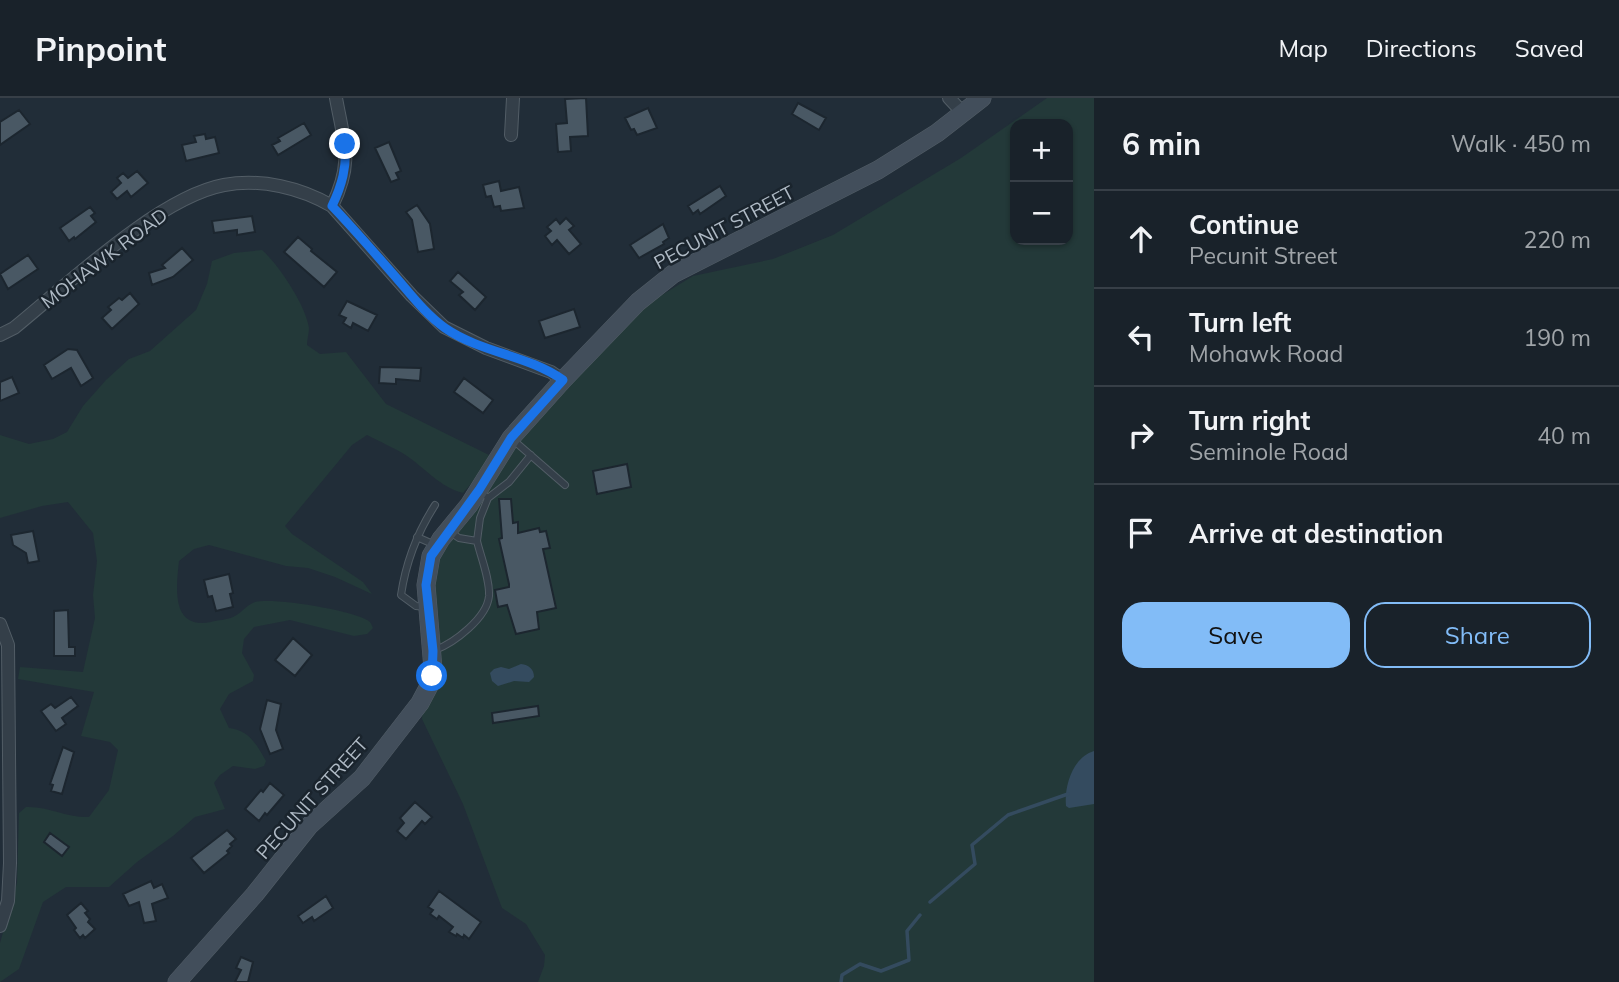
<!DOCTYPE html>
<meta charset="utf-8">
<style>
body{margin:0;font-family:Mulish,sans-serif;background:#262f36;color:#f1f3f6}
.controls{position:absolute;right:21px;top:21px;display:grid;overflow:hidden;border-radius:14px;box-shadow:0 2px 5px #0004}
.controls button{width:63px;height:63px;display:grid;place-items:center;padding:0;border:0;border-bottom:2px solid #373f47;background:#19222a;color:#f1f3f6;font:35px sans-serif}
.stop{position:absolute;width:21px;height:21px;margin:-16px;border:5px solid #1a73e8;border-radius:50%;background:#fff}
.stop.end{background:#1a73e8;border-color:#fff;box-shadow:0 2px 7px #0008}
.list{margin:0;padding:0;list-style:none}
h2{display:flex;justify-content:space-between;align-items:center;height:91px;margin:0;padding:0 28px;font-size:30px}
h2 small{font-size:23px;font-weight:400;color:#9fa4a8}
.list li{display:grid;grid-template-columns:46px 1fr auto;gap:21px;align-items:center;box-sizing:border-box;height:98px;padding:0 28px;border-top:2px solid #373f47}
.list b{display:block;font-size:26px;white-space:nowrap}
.list p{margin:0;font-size:23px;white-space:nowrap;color:#9fa4a8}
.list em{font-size:23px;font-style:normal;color:#9fa4a8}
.actions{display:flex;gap:14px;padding:21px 28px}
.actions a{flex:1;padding:16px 0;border:2px solid #82bcf7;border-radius:21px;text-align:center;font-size:24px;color:#82bcf7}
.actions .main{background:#82bcf7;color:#111}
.icon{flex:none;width:38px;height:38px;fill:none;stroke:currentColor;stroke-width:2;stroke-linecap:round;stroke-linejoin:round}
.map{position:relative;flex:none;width:1094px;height:884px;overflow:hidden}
header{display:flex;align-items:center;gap:42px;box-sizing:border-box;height:98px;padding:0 35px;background:#19222a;border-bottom:2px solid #373f47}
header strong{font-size:33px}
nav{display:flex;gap:38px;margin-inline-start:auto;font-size:24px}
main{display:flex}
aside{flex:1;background:#19222a}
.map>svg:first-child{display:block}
.green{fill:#233939;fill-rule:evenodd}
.water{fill:#344b5f}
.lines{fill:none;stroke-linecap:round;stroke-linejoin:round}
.stream{stroke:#344b5f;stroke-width:3.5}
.building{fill:#495864;stroke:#1c262f;stroke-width:2}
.lane-casing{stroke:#525d66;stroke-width:8}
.street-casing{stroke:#525d66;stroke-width:14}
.secondary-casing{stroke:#525d66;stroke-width:19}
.lane{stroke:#343f49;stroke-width:6}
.street{stroke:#343f49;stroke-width:12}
.secondary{stroke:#424e5b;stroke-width:18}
.route{stroke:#1a73e8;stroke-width:9}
.labels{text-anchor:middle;stroke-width:5;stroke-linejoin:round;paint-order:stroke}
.street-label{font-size:19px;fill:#afbac5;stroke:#1a242d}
</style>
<header>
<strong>Pinpoint</strong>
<nav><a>Map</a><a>Directions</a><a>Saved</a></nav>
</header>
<main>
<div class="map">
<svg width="1094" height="884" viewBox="0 0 1094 884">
<rect width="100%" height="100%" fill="#212d38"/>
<!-- green -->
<path class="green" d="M1047 0H1094V884H538L544 868 545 857 526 826 502 810 463 706 422 621 434 486 440 458 524 335 644 208 693 178 773 161 833 137 961 60ZM1015 26H1068V142H1015Z
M262 152C279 167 306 208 309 230 309 235 307 241 307 247L320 256 346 254 386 306 489 357 487 367 463 395C440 389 426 371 407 358 395 350 380 344 367 337L352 347 285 428 292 436 363 484 372 496 335 479 308 470 286 468 209 447 194 451 179 463C176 490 171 532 211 524 218 522 227 522 233 519 241 516 246 507 255 504 273 499 351 512 367 522 371 524 371 526 373 530L367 536 354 538 290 522 254 529 244 541 242 555 254 577 253 583 229 596 220 611 229 630C249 632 257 647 266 663L264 668 255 671 233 668 220 677 214 685 225 711 195 719 173 738 137 764 109 789H66L43 804 19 871 0 884V845L17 785 19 715 26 709C48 708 67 720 89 719L109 692 118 652 110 644 81 638 94 594 18 581 20 569 83 574 95 520 93 497 97 463 93 435 68 404 42 408 0 420V337L29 346 53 341 67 334 83 308 106 282 129 261 150 253 196 212 207 186 212 163 234 155Z"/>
<!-- water -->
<path class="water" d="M521 566C529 567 534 571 534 579L529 584 514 583 498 588 492 583 490 575 494 571 501 569 509 571Z
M1094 653V706L1069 710 1066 708C1064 688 1073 659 1094 653Z"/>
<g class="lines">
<!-- stream -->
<path class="stream" d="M930 804 975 766 972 747 1008 717 1068 696
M841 884 842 877 860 866 881 873 909 862 907 833 920 817"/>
</g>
<!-- building -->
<path class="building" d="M586 0 588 38 570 39 571 53 558 54 556 26 567 25 565 1Z
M798 5 826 20 819 32 792 16Z
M648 10 657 30 637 37 634 31 631 32 625 20Z
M19 12 30 26 0 47V24Z
M304 25 311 37 278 57 272 47 280 43 278 40Z
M205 36 206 41 215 39 219 55 186 63 182 47 196 44 194 38Z
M389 44 401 73 396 75 399 81 391 84 375 50Z
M137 73 148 85 131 99 127 93 117 101 111 94 121 85 117 80 123 75 128 80Z
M499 83 501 93 519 89 524 110 501 113 500 108 494 109 491 98 486 99 483 87Z
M720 88 726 98 700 116 698 112 693 116 688 108Z
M417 107 430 126 434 151 418 154 412 122 406 114Z
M90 109 95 115 91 118 96 124 75 141 74 139 69 143 60 130Z
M252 118 255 134 237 137V132L214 135 212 123Z
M566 120 574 128 569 132 581 146 569 156 557 142 552 147 545 138 551 133 547 129 556 121 560 126Z
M663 126 669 140 663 144 664 146 639 160 630 147Z
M298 139 312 151 311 153 337 174 324 189 284 154Z
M182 150 193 162 173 179 152 187 149 175 165 170 162 167Z
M28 157 38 171 8 191 0 176Z
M458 174 486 199 475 212 459 197 463 194 450 183Z
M130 195 139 206 112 231 102 220 111 212 108 209 119 200 122 202Z
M347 203 377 217 368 233 353 225 351 230 343 225 346 220 339 217Z
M574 211 580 229 545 240 539 223Z
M68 251 77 252 93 280 81 288 71 270 52 281 44 267Z
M380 269 421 270 420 283 396 281V286L379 285Z
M12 279 19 295 0 303V284Z
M464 280 493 302 483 315 454 294Z
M627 366 631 389 597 396 593 373Z
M499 401H511L513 425 518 424V435L539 430 540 434 546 433 550 450 543 451 556 510 537 514 539 531 516 536 507 507 498 509 495 492 509 489V486L499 441 502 440Z
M33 433 39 463 28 465 26 455 13 447 11 437Z
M229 476 233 495 230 496 233 509 216 513 212 498 208 499 204 482Z
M68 512 69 549H75V558H54V513Z
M293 540 312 557 295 578 275 562Z
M71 599 78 608 62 620 66 626 56 633 41 613 51 606 55 610Z
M267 602 281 606 276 632 283 651 270 656 260 631Z
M538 608 539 618 493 625 492 615Z
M63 649 74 654 62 696 51 693 53 687 50 686Z
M270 685 284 697 267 717 265 715 259 723 245 711 261 692 263 694Z
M415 704 432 719 425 726 422 723 406 741 397 733 404 725 400 720Z
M227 732 236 741 230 746 232 748 227 753 229 755 204 775 191 760Z
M50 735 69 749 62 758 44 744Z
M151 783 154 790 162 786 168 800 152 806 156 823 144 825 139 804 129 808 123 796Z
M439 793 481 824 469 841 464 837 463 840 457 836 456 838 449 834 453 829 439 818 437 821 430 816 433 812 428 809Z
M326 798 333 810 314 823 312 819 303 825 298 818Z
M81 805 88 813 85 815 90 821 88 824 95 831 85 840 83 837 80 840 74 832 76 830 67 817Z
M241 859 253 864 248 884H235L241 872 236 870Z"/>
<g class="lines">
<!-- lane casing -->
<g class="lane-casing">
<path id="lane" d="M512 341 565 387
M488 400 509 384 531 357
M417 439 435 447
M477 443 480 420 488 400 487 399
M425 509 416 508 401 497C406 463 417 435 435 407
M435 552C454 545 487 520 489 498 490 481 481 460 477 443L459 440 450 434"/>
</g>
<!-- street casing -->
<g class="street-casing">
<path id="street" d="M949 0 963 15
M511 37 513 0
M332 108C354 63 344 45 336 0
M0 237 14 230C67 187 159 99 224 87 261 80 301 90 332 108L412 198 444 229 486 250 551 274 563 282
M0 526 8 547 10 765 8 803 0 828"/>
</g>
<!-- secondary casing -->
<g class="secondary-casing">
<path id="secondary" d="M177 884 255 796 309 728 362 680 420 605 429 588 433 571 426 487 431 458 441 441 469 407 511 340 563 282 638 204 673 176 878 72 937 35 982 0"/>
</g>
<!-- lane -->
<use href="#lane" class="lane"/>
<!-- street -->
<use href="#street" class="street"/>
<!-- secondary -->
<use href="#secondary" class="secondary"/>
</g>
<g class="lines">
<!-- route -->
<path class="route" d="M345 46C347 69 342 87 332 108 353 130 373 153 393 176 409 194 425 216 445 230 481 255 528 257 563 282L511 340 479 392 431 458 426 487 433 553 432 578"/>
</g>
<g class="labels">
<!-- street labels -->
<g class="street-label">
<text transform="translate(724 129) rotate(-28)" y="7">PECUNIT STREET</text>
<text transform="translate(104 160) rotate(-37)" y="7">MOHAWK ROAD</text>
<text transform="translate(312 700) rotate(-48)" y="7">PECUNIT STREET</text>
</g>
</g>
</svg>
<div class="controls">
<button>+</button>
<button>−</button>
</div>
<div class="stop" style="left:432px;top:578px"></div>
<div class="stop end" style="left:345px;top:46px"></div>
</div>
<aside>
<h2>6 min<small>Walk · 450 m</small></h2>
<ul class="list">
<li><svg class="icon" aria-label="ahead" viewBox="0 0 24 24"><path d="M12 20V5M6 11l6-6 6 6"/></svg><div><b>Continue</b><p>Pecunit Street</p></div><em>220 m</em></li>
<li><svg class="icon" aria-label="left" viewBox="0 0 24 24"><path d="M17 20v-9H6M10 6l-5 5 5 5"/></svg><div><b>Turn left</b><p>Mohawk Road</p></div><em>190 m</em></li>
<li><svg class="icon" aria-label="right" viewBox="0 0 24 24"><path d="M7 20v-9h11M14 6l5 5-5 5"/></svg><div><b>Turn right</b><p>Seminole Road</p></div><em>40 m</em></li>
<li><svg class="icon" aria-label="arrive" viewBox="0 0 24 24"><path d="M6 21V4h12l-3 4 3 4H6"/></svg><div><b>Arrive at destination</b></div></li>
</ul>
<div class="actions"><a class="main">Save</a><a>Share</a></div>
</aside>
</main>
